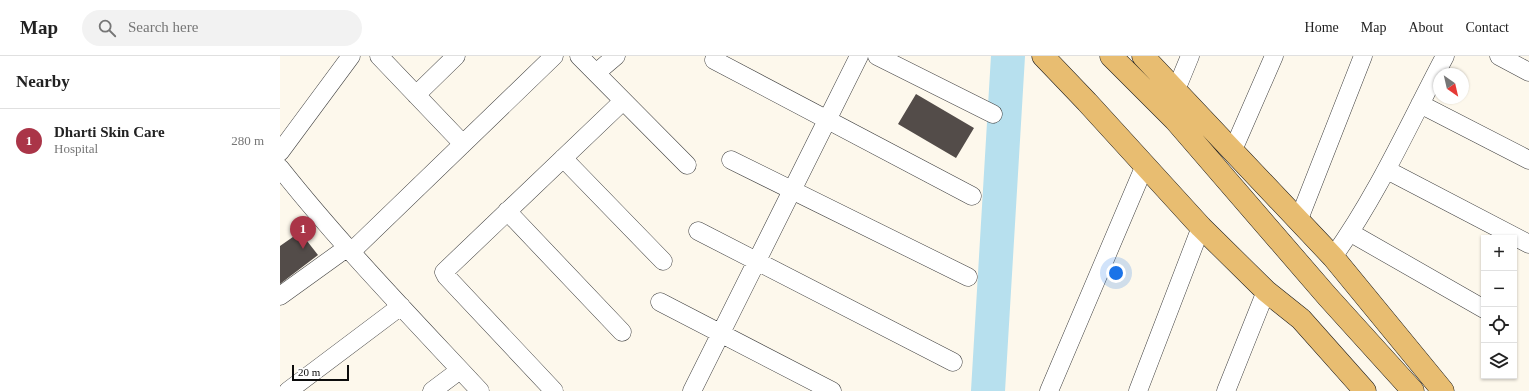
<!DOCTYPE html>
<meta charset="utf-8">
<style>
body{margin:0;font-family:Georgia,serif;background:#f2f2f2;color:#222}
.controls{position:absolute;right:12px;bottom:12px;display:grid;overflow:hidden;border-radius:0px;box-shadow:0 1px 3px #0004}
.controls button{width:36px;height:36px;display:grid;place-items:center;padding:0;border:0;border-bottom:1px solid #e0e0e0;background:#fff;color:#222;font:20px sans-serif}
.compass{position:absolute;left:1153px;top:12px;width:36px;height:36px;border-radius:50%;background:#fff;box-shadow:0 1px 3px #0004;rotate:146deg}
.scale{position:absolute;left:12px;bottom:10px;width:57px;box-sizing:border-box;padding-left:4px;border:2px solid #0c0c0c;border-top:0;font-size:11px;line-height:14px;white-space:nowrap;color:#0c0c0c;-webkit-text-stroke:3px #fff;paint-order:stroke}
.you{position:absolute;left:836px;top:217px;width:14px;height:14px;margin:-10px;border:3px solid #fff;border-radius:50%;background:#1a73e8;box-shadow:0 0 0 6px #1a73e833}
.badge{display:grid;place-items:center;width:26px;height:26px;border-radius:50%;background:#aa3548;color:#fff;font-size:13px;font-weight:700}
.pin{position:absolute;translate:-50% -33px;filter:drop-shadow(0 1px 2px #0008)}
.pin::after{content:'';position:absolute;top:21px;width:14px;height:12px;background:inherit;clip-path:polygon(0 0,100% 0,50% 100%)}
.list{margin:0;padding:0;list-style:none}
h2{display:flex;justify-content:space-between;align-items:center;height:52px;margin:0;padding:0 16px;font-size:17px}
h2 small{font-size:13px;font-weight:400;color:#767676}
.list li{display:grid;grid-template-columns:26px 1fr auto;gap:12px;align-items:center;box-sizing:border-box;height:64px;padding:0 16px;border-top:1px solid #e0e0e0}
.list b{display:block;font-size:15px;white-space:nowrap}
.list p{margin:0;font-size:13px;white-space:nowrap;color:#767676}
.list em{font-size:13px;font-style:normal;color:#767676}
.icon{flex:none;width:22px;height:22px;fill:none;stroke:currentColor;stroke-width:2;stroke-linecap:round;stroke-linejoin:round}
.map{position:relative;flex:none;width:1249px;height:335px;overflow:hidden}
header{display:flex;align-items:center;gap:24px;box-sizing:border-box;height:56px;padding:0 20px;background:#fff;border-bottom:1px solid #e0e0e0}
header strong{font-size:19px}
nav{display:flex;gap:22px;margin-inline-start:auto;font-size:14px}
.search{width:280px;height:36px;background:#f2f2f2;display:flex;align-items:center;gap:10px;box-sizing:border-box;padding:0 14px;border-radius:22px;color:#767676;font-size:15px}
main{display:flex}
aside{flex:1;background:#fff}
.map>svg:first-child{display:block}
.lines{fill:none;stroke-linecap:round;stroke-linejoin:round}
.river{stroke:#b7e0ee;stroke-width:34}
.building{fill:#534c49}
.minor-casing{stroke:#3f3f3f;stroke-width:19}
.major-casing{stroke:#1d1d1d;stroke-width:23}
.minor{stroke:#fff;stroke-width:18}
.major{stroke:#e8bd71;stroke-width:22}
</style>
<header>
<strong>Map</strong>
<div class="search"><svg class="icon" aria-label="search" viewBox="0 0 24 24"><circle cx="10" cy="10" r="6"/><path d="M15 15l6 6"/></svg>Search here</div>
<nav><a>Home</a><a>Map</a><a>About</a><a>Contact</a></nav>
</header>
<main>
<aside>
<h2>Nearby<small></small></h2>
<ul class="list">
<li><span class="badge">1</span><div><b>Dharti Skin Care</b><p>Hospital</p></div><em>280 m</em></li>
</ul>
</aside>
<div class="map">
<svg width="1249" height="335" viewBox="0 0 1249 335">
<rect width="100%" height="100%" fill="#fdf8ec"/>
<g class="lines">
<!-- river -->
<path class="river" d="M708 335 728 0"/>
</g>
<!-- building -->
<path class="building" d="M636 38 694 72 676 102 618 68Z
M20 176 38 199 0 228V190Z"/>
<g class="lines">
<!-- minor casing -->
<g class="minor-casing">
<path id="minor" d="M99 0 183 88
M299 0 407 109
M597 0 713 58
M1219 0 1249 16
M434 4 692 140
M316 17 336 0
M896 34 910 0
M136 39 176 0
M1140 48 1249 104
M953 94 994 0
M0 96 71 0
M283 102 383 205
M451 104 688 221
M0 112C62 190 132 262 200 335
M1107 114 1249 188
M227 155 342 276
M1019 163 1083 0
M418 175 673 306
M1071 177 1204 253
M71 196 274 0
M1053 201C1098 138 1129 68 1165 0
M0 240 68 191
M380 246 552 335
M8 335 121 250
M152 335 180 314
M274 335 166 220 164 216 343 45
M412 335 579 0
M769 335 865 109
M858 335 921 171
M946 335 986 235"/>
</g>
<!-- major casing -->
<g class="major-casing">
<path id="major" d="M763 0 807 46 921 171 986 235 1021 263 1085 335
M831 0 895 64 1047 240 1133 335
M863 0 1053 201 1163 335"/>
</g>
<!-- minor -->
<use href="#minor" class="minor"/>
<!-- major -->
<use href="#major" class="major"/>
</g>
</svg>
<div class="controls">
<button>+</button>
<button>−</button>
<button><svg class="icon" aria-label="locate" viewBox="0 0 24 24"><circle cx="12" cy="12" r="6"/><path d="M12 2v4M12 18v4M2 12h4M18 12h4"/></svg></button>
<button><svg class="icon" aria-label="layers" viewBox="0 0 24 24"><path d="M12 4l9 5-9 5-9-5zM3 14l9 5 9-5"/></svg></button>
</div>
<svg class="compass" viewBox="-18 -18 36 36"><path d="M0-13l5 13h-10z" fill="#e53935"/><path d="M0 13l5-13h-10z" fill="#767676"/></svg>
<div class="scale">20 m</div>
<div class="you"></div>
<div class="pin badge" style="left:23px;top:193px">1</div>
</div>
</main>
